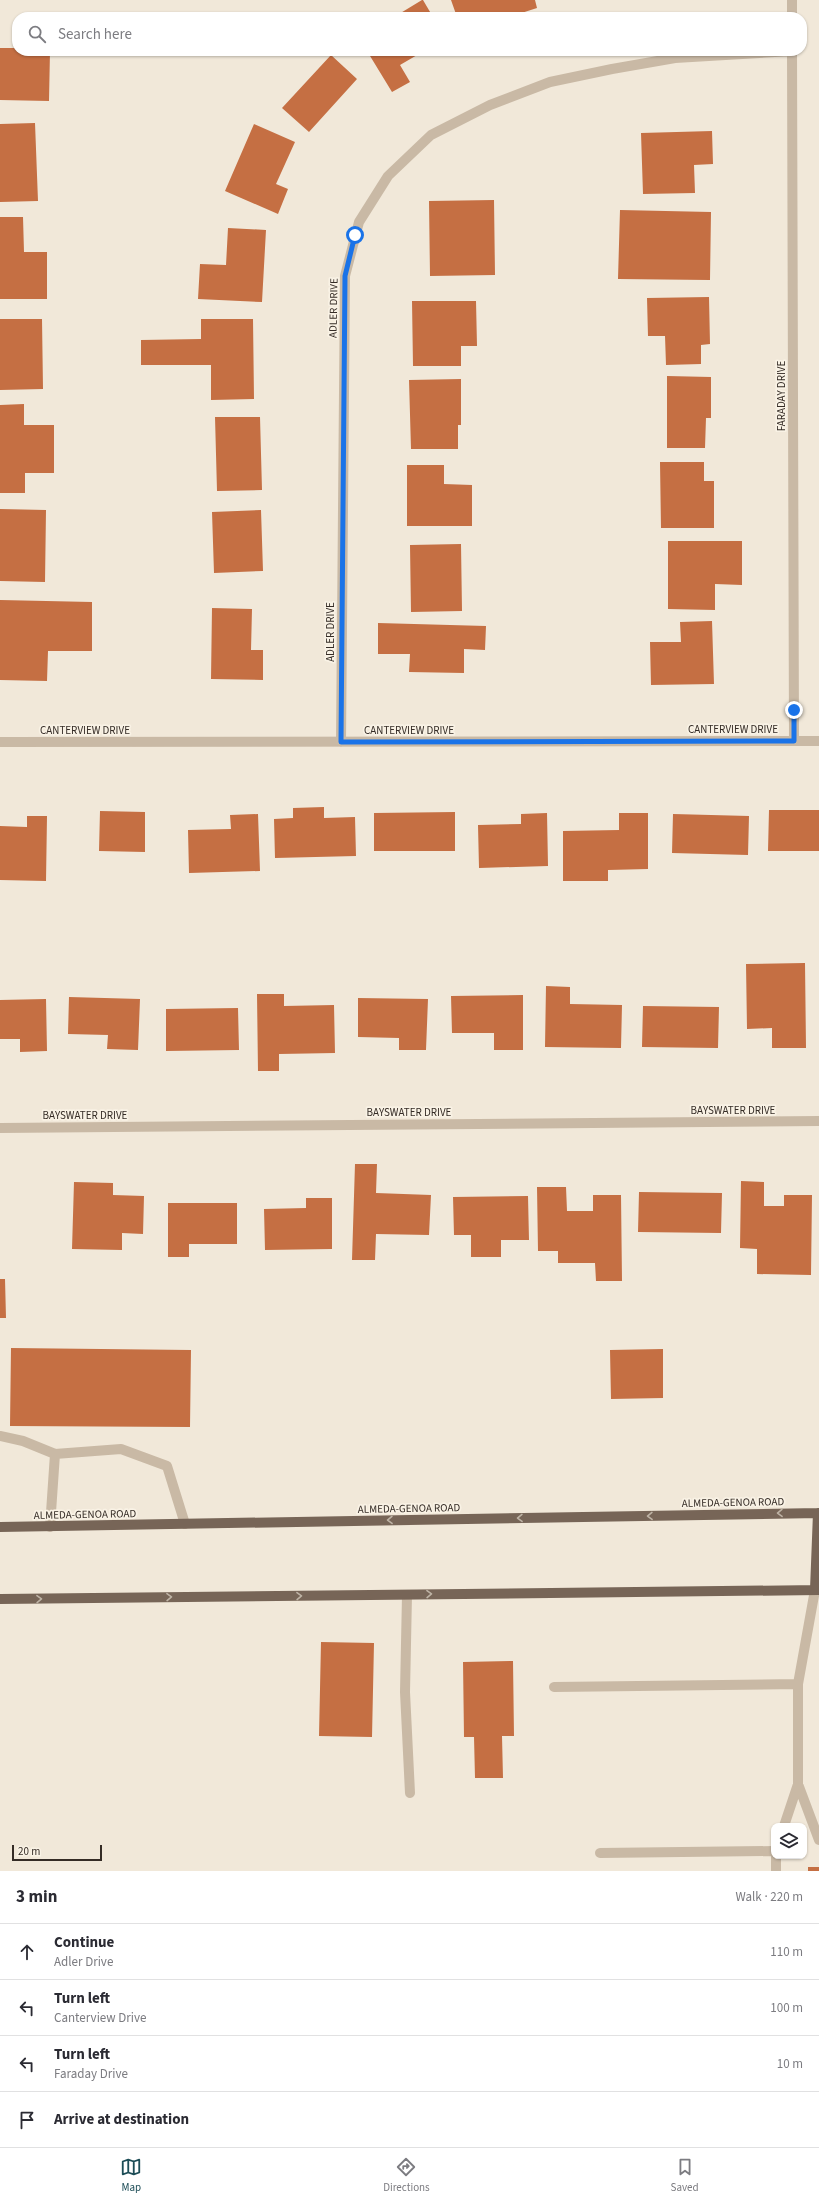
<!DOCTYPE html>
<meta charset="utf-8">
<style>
body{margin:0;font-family:"Source Sans 3",sans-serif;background:#f7f7f7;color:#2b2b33}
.controls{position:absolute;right:12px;bottom:12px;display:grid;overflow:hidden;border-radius:8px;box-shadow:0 1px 3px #0004}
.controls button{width:36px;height:36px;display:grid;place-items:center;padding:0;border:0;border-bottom:1px solid #e1e1e2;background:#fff;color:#2b2b33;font:20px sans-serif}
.scale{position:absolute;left:12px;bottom:10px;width:90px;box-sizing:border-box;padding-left:4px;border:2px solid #352c26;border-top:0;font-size:11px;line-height:14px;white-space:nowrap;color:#352c26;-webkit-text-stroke:3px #f9f2e5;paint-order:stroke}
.stop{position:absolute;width:12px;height:12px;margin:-9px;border:3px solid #1a73e8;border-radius:50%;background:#fff}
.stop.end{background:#1a73e8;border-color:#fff;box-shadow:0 1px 4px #0008}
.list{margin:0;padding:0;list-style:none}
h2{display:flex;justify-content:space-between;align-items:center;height:52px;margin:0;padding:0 16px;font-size:17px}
h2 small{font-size:13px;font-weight:400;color:#7c7c81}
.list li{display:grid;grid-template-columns:26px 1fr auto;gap:12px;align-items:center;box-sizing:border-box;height:56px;padding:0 16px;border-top:1px solid #e1e1e2}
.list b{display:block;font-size:15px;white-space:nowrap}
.list p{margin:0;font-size:13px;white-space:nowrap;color:#7c7c81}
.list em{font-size:13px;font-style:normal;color:#7c7c81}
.icon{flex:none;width:22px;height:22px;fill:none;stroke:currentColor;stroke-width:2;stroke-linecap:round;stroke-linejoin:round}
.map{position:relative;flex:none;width:819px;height:1871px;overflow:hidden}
.search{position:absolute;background:#fff;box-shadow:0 1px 3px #0004;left:12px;right:12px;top:12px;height:44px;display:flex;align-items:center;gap:10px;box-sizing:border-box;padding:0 14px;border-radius:16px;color:#7c7c81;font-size:15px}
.sheet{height:276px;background:#fff}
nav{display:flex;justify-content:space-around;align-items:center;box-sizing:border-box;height:56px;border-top:1px solid #e1e1e2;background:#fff;font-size:11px;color:#7c7c81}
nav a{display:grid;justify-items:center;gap:2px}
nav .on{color:#1c4c56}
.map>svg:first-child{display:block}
.building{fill:#c56f43}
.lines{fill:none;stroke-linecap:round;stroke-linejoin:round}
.minor{stroke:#c9b9a5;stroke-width:10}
.major{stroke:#776557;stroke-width:10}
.oneway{stroke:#beb3a5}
.route{stroke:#1a73e8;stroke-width:5}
.labels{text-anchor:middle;stroke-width:3.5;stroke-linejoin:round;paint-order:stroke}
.street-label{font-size:11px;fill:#352c26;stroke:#f9f2e5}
</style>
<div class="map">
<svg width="819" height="1871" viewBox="0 0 819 1871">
<rect width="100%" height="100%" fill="#f1e8d9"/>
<!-- building -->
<path class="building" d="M423 0 433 17H394L422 0Z
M451 0H535L537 8 509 17H457Z
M0 48H17V51H50L49 101 0 100Z
M367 51H424L400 65 410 82 392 92Z
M331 55 357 79 309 132 282 108Z
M35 123 38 201 0 202V124Z
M254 124 295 142 276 184 288 189 278 214 225 191Z
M712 131 713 164 694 165 695 193 643 194 641 133Z
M494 200 495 275 430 276 429 201Z
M620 210 711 212 710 280 618 279Z
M0 217H23L24 252H47V299H0Z
M228 228 266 230 262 302 198 299 200 264 226 265Z
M709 297 710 344 701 345V364L666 365 665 336H648L647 298Z
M412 301H476L477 346H461V366H413Z
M0 319H42L43 389 0 390Z
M201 319H253L254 399 211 400V365H141V340L201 339Z
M667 376 711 377V418H706L705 448H667Z
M461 379V425H458V449H411L409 380Z
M24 404V425H54V473H25V493H0V405Z
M215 417H260L262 490 217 491Z
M660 462H704V481H714V528H661Z
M407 465H444V484L472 485V526H407Z
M0 509 46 510 45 582 0 581Z
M261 510 263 571 214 573 212 512Z
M668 541H742V585L715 584V610L668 609Z
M461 544 462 611 411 612 410 545Z
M0 600 92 602V651H48L47 681 0 680Z
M212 608 252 609 251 650H263V680L211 679Z
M712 621 714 684 651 685 650 642H681L680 622Z
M378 623 486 626 485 650 464 649V673L409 672 410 654H378Z
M324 807V818L355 817 356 856 275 858 274 819 293 818V808Z
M769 810H819V851H768Z
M100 811 145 812V852L99 851Z
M455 812V851H374V813Z
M547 813 548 866 479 868 478 825 521 824V814Z
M619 813H648V869L608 870V881H563V831L619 830Z
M258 814 260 871 189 873 188 830 231 829 230 815Z
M673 814 749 816 748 855 672 853Z
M27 816H47L46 881 0 880V826L27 827Z
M805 963 806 1048H772V1028L747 1029 746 964Z
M546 986 570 987V1004L622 1005 621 1048 545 1047Z
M257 994H284V1006L334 1005 335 1053 279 1054V1071H258Z
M523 995V1050H494V1033H452L451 996Z
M69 997 140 999 138 1050 107 1049 108 1035 68 1034Z
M358 998 428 999 426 1050H399V1038L358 1037Z
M46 999 47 1051 20 1052V1039H0V1000Z
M643 1006 719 1007 718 1048 642 1047Z
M238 1008 239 1050 166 1051V1009Z
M355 1164H377L376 1193 431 1195 429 1235 376 1234 375 1260H352Z
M741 1181 764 1182V1206H784V1195H812L811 1275 757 1274V1249L740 1248Z
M74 1182 113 1183V1195L144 1196 143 1234 122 1233V1250L72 1249Z
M537 1187H566L567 1211H593V1195H621L622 1281H596L595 1263H558V1251H538Z
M639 1192 722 1193 721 1233 638 1232Z
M528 1196 529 1240H501V1257H471V1235H454L453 1197Z
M306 1198H332V1249L265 1250 264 1209 306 1208Z
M168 1203H237V1244H189V1257H168Z
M0 1279H5L6 1318H0Z
M11 1348 191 1350 190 1427 10 1426Z
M663 1349V1398L611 1399 610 1350Z
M321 1642 374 1643 372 1737 319 1736Z
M513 1661 514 1736H502L503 1778H475L474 1737H464L463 1662Z
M808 1867H819V1871H808Z"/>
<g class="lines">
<!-- minor -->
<path class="minor" d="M792 0V17
M792 51 794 741
M0 742 819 741
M341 742 345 276 359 222 388 176 431 135 490 105 550 82 612 69 675 58 792 51
M0 1128 819 1121
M0 1436 23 1441 55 1454 50 1527
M55 1454 121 1449 167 1466 185 1524
M815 1590 798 1684V1784L819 1840
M407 1595 405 1692 410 1793
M554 1687 798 1684
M784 1826 798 1784
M600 1853 774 1851
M776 1871V1856"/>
<!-- major -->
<path class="major" d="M0 1527 819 1513
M815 1590 818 1513
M0 1599 819 1590"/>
</g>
<!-- one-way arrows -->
<defs><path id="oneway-chevron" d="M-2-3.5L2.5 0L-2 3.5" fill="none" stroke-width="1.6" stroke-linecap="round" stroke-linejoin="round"/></defs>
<g class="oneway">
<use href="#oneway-chevron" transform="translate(780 1513) rotate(179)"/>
<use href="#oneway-chevron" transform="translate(650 1516) rotate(179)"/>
<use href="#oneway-chevron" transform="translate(520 1518) rotate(179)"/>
<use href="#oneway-chevron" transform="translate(390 1520) rotate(179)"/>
<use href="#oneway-chevron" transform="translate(429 1594) rotate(-1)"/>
<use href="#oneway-chevron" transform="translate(299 1596) rotate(-1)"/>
<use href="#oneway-chevron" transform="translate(169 1597) rotate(-1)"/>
<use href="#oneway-chevron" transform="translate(39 1599) rotate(-1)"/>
</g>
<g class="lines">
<!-- route -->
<path class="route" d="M355 235 345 276 341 742 794 741V710"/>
</g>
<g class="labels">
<!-- street labels -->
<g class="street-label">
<text transform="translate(333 308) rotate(-89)" y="4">ADLER DRIVE</text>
<text transform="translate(781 396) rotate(-90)" y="4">FARADAY DRIVE</text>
<text transform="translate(330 632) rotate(-90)" y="4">ADLER DRIVE</text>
<text x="733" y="733">CANTERVIEW DRIVE</text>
<text x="85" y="734">CANTERVIEW DRIVE</text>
<text x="409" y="734">CANTERVIEW DRIVE</text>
<text x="733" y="1114">BAYSWATER DRIVE</text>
<text x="409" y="1116">BAYSWATER DRIVE</text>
<text x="85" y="1119">BAYSWATER DRIVE</text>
<text transform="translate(733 1502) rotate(-1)" y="4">ALMEDA-GENOA ROAD</text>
<text transform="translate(409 1508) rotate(-1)" y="4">ALMEDA-GENOA ROAD</text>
<text transform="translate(85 1514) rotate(-1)" y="4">ALMEDA-GENOA ROAD</text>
</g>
</g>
</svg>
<div class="controls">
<button><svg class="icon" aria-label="layers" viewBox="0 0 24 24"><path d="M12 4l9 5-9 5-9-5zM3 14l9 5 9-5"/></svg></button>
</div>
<div class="scale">20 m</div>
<div class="stop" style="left:355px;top:235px"></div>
<div class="stop end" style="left:794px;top:710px"></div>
<div class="search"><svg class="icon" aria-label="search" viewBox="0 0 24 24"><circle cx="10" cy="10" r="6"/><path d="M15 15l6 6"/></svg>Search here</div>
</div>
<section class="sheet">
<h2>3 min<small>Walk · 220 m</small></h2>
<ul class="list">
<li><svg class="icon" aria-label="ahead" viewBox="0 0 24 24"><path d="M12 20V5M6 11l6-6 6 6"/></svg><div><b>Continue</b><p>Adler Drive</p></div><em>110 m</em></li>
<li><svg class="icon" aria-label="left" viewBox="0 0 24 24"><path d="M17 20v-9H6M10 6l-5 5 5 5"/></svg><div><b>Turn left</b><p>Canterview Drive</p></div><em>100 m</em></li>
<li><svg class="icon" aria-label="left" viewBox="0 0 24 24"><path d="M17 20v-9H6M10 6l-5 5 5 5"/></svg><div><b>Turn left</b><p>Faraday Drive</p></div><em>10 m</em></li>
<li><svg class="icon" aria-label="arrive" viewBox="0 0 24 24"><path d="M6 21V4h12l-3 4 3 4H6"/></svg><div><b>Arrive at destination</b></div></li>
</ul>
</section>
<nav>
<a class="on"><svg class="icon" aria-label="map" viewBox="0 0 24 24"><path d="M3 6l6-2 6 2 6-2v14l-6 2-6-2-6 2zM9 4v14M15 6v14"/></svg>Map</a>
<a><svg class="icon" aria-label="directions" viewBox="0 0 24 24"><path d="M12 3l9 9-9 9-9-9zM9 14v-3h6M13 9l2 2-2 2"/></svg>Directions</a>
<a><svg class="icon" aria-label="saved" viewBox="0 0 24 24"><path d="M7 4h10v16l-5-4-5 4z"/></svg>Saved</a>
</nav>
